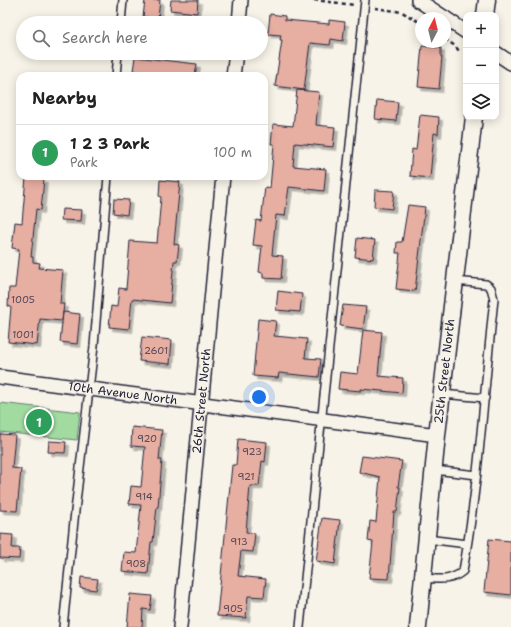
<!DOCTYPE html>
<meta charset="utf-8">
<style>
body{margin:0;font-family:"Shantell Sans",sans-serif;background:#f6f6f6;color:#222}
.controls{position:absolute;right:12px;top:12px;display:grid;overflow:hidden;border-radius:8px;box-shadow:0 2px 10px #0003}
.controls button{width:36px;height:36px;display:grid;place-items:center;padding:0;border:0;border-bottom:1px solid #e0e0e0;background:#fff;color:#222;font:20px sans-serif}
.compass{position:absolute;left:415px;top:12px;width:36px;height:36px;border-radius:50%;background:#fff;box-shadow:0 2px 10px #0003;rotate:7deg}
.you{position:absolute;left:259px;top:397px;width:14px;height:14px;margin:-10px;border:3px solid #fff;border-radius:50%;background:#1a73e8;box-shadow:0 0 0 6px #1a73e833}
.badge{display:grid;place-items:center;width:26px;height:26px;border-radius:50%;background:#ea580c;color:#fff;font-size:13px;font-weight:700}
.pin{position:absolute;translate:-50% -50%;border:2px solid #fff;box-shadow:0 1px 4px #0006}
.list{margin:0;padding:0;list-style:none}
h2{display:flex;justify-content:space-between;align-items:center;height:52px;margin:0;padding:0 16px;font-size:17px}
h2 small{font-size:13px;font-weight:400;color:#767676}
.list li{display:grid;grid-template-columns:26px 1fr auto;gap:12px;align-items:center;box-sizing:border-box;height:56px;padding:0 16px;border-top:1px solid #e0e0e0}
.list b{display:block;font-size:15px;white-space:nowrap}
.list p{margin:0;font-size:13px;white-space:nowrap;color:#767676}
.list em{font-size:13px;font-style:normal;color:#767676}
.icon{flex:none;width:22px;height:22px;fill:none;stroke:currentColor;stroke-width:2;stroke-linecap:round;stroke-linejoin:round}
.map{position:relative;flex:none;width:511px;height:627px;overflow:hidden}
.search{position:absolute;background:#fff;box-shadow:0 2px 10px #0003;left:16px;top:16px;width:252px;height:44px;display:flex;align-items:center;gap:10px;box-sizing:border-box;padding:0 14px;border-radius:22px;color:#767676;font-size:15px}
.panel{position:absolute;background:#fff;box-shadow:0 2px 10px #0003;left:16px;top:72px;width:252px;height:108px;border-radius:12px}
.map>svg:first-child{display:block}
.green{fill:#a1dba0;stroke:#627e6e}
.building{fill:#e7aea2;stroke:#22223b;filter:url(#shadow)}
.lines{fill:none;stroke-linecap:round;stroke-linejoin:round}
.service-casing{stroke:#22223b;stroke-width:10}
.minor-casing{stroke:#22223b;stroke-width:16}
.tertiary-casing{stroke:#22223b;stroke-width:19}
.path{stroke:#22223b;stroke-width:2.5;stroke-dasharray:4 3;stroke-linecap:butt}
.service{stroke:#f7f3e8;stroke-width:7}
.minor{stroke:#f7f3e8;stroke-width:13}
.tertiary{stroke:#f7f3e8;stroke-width:16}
.labels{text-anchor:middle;stroke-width:3;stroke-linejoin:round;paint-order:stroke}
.number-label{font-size:10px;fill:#534555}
.street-label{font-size:12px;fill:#22223b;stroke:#f7f3e8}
</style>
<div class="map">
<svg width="511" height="627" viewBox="0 0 511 627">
<defs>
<filter id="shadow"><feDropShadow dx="3.5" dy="3.5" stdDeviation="0" flood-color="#0004"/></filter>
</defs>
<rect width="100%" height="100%" fill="#f7f3e8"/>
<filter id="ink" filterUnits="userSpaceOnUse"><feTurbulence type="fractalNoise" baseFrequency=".025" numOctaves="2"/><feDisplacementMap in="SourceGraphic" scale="8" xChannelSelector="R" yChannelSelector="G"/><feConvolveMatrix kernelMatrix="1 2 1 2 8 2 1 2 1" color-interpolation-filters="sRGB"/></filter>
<g filter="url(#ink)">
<!-- green -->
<path class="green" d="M0 403 80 412 77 440 0 432Z"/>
<!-- building -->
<path class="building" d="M145 0H160L158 18 143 17Z
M171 0H198L197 13 170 10Z
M270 14 285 16V20L329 24V20L345 22 343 41 331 39 330 45 310 43 304 90 275 86 282 40H280L281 35 268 34Z
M422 46 441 48V57H442L439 89 418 87Z
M135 57 197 64 195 76H173L133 71Z
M297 90 319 92 316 125 335 127 333 147 295 143 293 166 326 169 324 191 289 187 285 216 276 215 272 255 283 256 281 279 263 278V273L259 272 262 246 253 245 256 220 261 221 265 187 270 188 274 144H271L273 124 293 126Z
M377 100 398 102 396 121 375 119Z
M420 115 439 117 438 134 434 133 430 178 410 176 412 149 416 150Z
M26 177 44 179 41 210 36 209 31 257H33V262L40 263 39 268 63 270 60 304H64L62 321 40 319 37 345 8 342 11 307 8 306 9 288H15L19 249 12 248 15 222 22 223Z
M160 180 180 182 174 244 179 245 177 261H174L170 303 132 299 129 329 109 327 111 306 117 307 119 288 126 289 130 241 157 243 161 197 159 196Z
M375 190 394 191 392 209 374 207Z
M114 199 129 200 127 215 113 213Z
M408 205 425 207 415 291 396 289 400 253H396L397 242H402Z
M62 209 82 210 81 221 61 220Z
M357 238 375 240 373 259 355 257Z
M278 291 302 294 300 312 276 310Z
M343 305 366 307 363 329 340 326Z
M63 312 80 314 77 344 60 342Z
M258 319 276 321 274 336 307 339 305 358 321 359 319 377 279 373 278 378 253 376Z
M363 330 382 332 378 376 403 378 402 393 361 389V391L338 389 340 372 358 374Z
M142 337 172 340 170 364 139 361Z
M132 427 162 430 159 460H162L158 507H157L153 542H151L148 574 122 571 124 552 136 553 141 505 129 504 131 486 141 487 145 447 131 446Z
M0 434 15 435 12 468 21 469 17 511 0 510Z
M238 439 267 442 265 462 262 461 259 486H250L246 532 255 533 253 552 241 551 238 576 266 579 264 597 248 596 246 618 217 616 232 465H236Z
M49 441 66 442 65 453 48 452Z
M362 456 402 461 398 487H400L397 512H394L389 579 369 578 373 542 368 541 370 521 376 522 380 477 359 472Z
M322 518 340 520 335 564 316 561Z
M0 534 13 535 12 548H20L19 559 0 558Z
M489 539 511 541V595L484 592Z
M81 577 98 579 96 590 80 588Z
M130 594 152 596 150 610 143 609 142 627H127Z"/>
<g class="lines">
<!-- service casing -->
<g class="service-casing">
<path id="service" d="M121 23 123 0
M116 76 118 53
M442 394 485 398
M434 470 477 475
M427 539 467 544
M423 578C439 579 450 582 463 571 479 482 484 390 494 299L491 288 486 284 455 281
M63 627 75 511 94 346 108 176
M300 627 365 0"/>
</g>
<!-- minor casing -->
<g class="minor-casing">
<g id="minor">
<path d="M418 0 445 18"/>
<path d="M445 18 466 32"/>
<path d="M239 23 241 0"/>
<path d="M496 53 511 63"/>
<path d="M233 76 236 53"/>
<path id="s1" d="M0 377 437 435"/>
<path id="s2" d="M180 627 223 176"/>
</g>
</g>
<!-- tertiary casing -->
<g class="tertiary-casing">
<g id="tertiary">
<path d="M485 15 487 0"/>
<path id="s3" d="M418 627 437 435 474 117"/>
</g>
</g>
<!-- path -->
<path class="path" d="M314 0 354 5
M375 8 402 12 421 23
M445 39 455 46 459 51"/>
<!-- service -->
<use href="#service" class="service"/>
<!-- minor -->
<use href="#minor" class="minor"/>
<!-- tertiary -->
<use href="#tertiary" class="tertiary"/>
</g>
</g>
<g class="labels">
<!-- number labels -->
<g class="number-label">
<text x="23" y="303">1005</text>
<text x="23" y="338">1001</text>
<text x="156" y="354">2601</text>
<text x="147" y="442">920</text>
<text x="252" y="455">923</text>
<text x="246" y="480">921</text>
<text x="144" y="500">914</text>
<text x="239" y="545">913</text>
<text x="136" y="567">908</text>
<text x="233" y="612">905</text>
</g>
<!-- street labels -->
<g class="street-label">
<text dy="4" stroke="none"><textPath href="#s3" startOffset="257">25th Street North</textPath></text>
<text dy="4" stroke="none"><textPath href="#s1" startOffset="124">10th Avenue North</textPath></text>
<text dy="4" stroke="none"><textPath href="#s2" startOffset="227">26th Street North</textPath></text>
</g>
</g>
</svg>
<div class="controls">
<button>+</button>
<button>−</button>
<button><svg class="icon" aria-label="layers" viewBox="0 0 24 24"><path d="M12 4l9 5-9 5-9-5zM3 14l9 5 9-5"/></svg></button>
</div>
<svg class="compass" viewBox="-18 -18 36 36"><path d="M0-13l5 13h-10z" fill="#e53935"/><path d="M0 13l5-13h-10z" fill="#767676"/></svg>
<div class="you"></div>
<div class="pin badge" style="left:39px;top:422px;background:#2e9e5b">1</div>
<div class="search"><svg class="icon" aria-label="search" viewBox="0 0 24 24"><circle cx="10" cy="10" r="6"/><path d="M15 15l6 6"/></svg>Search here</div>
<section class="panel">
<h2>Nearby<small></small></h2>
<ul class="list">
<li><span class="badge" style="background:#2e9e5b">1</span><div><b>1 2 3 Park</b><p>Park</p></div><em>100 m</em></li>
</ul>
</section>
</div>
